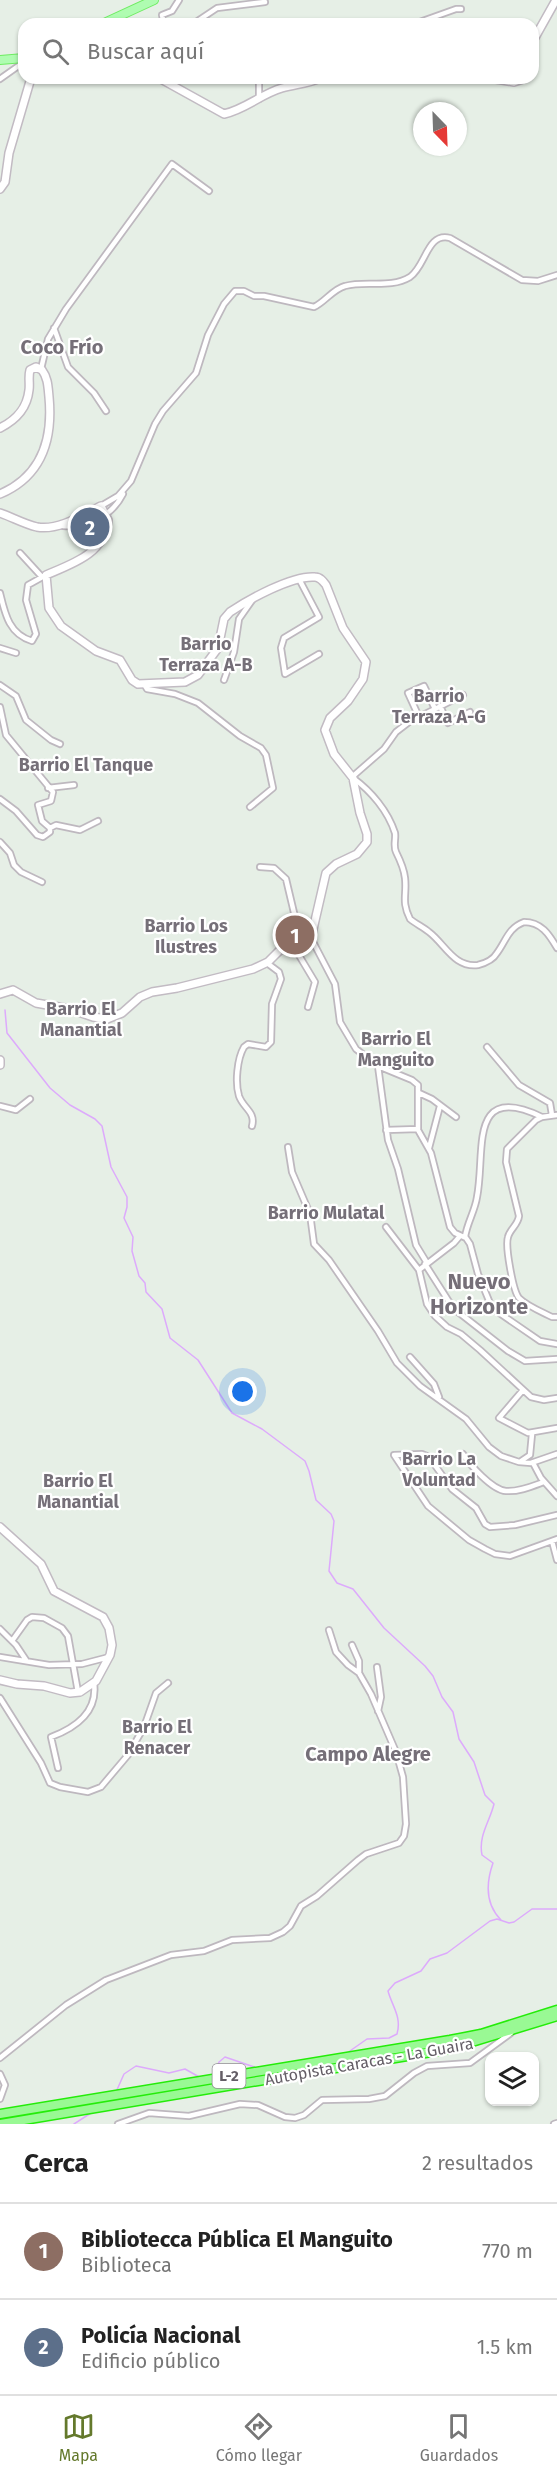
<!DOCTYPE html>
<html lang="es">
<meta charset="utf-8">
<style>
body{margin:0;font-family:"Fira Sans",sans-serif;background:#f2f2f2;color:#222}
.controls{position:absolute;right:18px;bottom:18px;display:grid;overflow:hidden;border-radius:12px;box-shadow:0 2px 4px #0004}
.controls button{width:54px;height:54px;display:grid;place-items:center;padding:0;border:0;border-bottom:2px solid #e0e0e0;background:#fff;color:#222;font:30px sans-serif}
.compass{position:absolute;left:413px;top:102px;width:54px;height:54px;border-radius:50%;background:#fff;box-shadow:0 2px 4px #0004;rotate:157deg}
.you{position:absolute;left:243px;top:1392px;width:21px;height:21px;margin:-15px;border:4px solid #fff;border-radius:50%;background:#1a73e8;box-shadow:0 0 0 9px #1a73e833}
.badge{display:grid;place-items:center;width:39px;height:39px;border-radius:50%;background:#64792c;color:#fff;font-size:20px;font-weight:700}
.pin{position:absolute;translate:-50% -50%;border:3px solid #fff;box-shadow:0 2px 6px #0006}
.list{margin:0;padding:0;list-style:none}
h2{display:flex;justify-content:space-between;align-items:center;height:78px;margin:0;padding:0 24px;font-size:26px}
h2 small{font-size:20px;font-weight:400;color:#767676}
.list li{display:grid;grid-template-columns:39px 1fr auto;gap:18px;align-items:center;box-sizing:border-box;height:96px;padding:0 24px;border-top:2px solid #e0e0e0}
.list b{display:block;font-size:22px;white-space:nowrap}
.list p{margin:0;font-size:20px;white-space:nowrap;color:#767676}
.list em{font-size:20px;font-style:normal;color:#767676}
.icon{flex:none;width:33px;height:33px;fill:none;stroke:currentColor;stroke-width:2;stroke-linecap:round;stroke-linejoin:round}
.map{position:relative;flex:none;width:557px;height:2124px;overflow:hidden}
.search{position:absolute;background:#fff;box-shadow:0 2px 4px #0004;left:18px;right:18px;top:18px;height:66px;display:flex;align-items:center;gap:15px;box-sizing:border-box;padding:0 21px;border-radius:18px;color:#767676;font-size:22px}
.sheet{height:270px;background:#fff}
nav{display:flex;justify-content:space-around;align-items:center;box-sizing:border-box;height:84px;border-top:2px solid #e0e0e0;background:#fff;font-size:16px;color:#767676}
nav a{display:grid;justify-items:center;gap:3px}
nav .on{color:#64792c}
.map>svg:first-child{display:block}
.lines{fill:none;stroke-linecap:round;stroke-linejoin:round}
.stream{stroke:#ddaafc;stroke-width:1.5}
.street-casing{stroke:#beb8bf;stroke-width:8}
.secondary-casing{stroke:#c2bbc3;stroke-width:10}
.primary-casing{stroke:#6eec62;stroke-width:10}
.highway-casing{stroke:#24ec09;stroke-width:11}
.street{stroke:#fff;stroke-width:4.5}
.secondary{stroke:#fff;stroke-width:7}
.primary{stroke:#affcb1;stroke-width:8}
.highway{stroke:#99f994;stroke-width:8}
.labels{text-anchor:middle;stroke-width:4.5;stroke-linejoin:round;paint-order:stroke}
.shield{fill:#fff;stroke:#928e94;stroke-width:1.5}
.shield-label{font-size:15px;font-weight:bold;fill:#645e66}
.street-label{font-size:16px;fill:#645e66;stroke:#fff}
.neighbourhood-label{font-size:18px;font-weight:bold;fill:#756f78;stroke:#fff}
.quarter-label{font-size:20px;font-weight:bold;fill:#756f78;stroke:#fff}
.district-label{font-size:22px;font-weight:bold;fill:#756f78;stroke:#fff}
</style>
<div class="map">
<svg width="557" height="2124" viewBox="0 0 557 2124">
<rect width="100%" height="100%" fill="#e6efe6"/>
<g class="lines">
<!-- stream -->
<path class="stream" d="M5 1010 7 1033 50 1088 70 1105 95 1119 102 1126 111 1167 127 1197V1207L124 1218 133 1237 132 1251 139 1276 145 1283 146 1292 162 1309 170 1338 198 1360 232 1413 262 1429 305 1461 309 1471 316 1500 331 1514 334 1521 329 1571 337 1583 353 1589 384 1628 425 1666 433 1676 442 1697 453 1712 459 1739 474 1762 485 1795 494 1804C490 1821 478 1836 482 1855L493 1863C486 1883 485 1904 501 1920
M347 2053 367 2039 389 2038 397 2034C402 2017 392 2006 388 1991L395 1983 421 1971 430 1959 447 1953 490 1921 497 1919 509 1923 514 1922 532 1909H557
M299 2069 324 2065
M216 2074 219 2062 225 2057 257 2068
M116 2092 124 2074 136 2066 169 2073 185 2069 201 2078
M74 2124 91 2113"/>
<!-- street casing -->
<g class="street-casing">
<path id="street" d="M164 24 162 15 172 11 179 0
M193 24 217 8 265 2
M414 24 456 9H461
M0 79 24 62
M259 99V78
M54 328 68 367 94 393 106 411
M41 369 48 339 66 309 172 164 209 191
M101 506 118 496 131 481 155 424 163 411 196 373 208 335 224 304 235 291H244L254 296H264L314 307C325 302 333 289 345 286 366 280 390 289 410 277 426 266 427 232 450 238L522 280 538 281 557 275
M63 526C88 528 112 516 123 494
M20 553 42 577
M299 579 319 617 284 638 281 648 285 674 319 654
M0 593C5 614 9 634 32 641L36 634 26 600 28 585 46 575
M0 648 16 653
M224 680 234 652 239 619 253 599
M144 684 147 689 175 694 198 703 240 736 261 748 266 755 273 788 250 807
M0 685 16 696 26 720 51 740 60 744
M440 706 448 723 470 712
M0 707 6 735 53 792 51 801 38 805 42 821 50 828V832L43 837 37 835 16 811 0 799
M419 717 408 693 424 686 435 709
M352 777 384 749 396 732 409 722 463 695
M353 778C371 791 388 811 395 833 396 839 393 846 396 852 400 860 404 868 405 878 407 895 401 901 410 919 416 924 423 927 429 932 445 944 454 968 478 965 486 963 493 960 497 953 506 941 508 928 524 922 541 922 549 934 557 948
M48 788 74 785
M50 828 56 825 80 830 98 821
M0 842 10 853 14 865 21 872 42 882
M260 867 274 868 286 879 295 917 284 922 294 947 315 982 308 1007
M311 938 335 984 340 1022 356 1049 378 1066 412 1080 418 1085V1130L431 1153 450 1227 455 1233 466 1238 470 1244 478 1274 492 1308 540 1341 557 1344
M487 1047 519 1085 550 1103 552 1115
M378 1066 388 1140 398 1169 416 1245 427 1263
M419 1093 432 1099 456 1117
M0 1106 16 1110 30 1099
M557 1115 542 1117 536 1120 507 1149 506 1162 519 1216C518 1225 510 1229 508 1237 505 1246 513 1291 519 1298 527 1306 542 1312 552 1317H557
M252 1126C256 1112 243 1108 239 1096 235 1083 237 1059 244 1047L248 1044 266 1047 271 1042 272 1004 281 979 279 972 267 963
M386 1130 418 1129
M288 1147 292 1172 310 1214 314 1244 329 1260 378 1331 397 1363 420 1386 466 1419 489 1447 501 1456 519 1462 531 1463 557 1454
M429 1148 440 1106
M386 1227 419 1270
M460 1236 454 1243 419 1270 427 1304 435 1316 447 1327 461 1334 480 1350 531 1397 544 1400 557 1398
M465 1237C467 1223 475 1211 477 1197 486 1152 467 1081 542 1117
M425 1264 453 1308 508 1351 525 1361 557 1359
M410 1357 434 1384 439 1397
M523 1390 499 1418 528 1433 557 1428
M463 1454C470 1465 492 1490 506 1491 519 1492 533 1486 544 1482
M521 1461 530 1455 532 1434
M533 1463 541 1478 557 1496
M557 1515 515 1525 490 1527 485 1524 476 1508 452 1489 429 1457 422 1454 394 1455 428 1506 469 1540 485 1549 495 1554 510 1556 557 1539
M552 1541 557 1560
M0 1629 16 1645 26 1660
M12 1641 27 1620 32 1617 44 1618 62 1628 68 1636 78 1692
M352 1645 359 1661V1673
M0 1657 49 1665 82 1664 109 1657
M377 1667 381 1697 378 1711
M0 1698 41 1763 50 1783 60 1787 88 1792 101 1787 128 1755 144 1727 156 1693 168 1683
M58 1768 51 1737C75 1728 98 1712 94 1683
M0 2058 66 2005 106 1980 171 1955 204 1951 232 1940 270 1938 283 1932 290 1926 301 1906 317 1896 358 1860 366 1854 399 1843 404 1836 406 1824 403 1777 396 1752 371 1694 359 1673 348 1665 336 1652 329 1630
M0 2074 5 2085 0 2099
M118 2124 149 2113 189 2116 240 2104 258 2105 285 2117 295 2118 304 2115 322 2100 369 2099 385 2096 414 2073 427 2066 470 2063 511 2033
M554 2124 557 2123"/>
</g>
<!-- secondary casing -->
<g class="secondary-casing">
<path id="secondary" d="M533 41 556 0
M533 55V68
M159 78 224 114C246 109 261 94 282 88 296 84 307 84 320 78
M490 78 514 82 526 78
M0 189 5 182 9 153 31 78
M0 428C16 420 27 409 29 390 30 383 28 377 30 370L36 367 42 370C48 378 48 387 49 397 53 439 42 476 0 494
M0 513C12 517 24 524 37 527 58 531 83 515 101 506L108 520C104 554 74 563 46 575L49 608 61 626 96 651 120 660 132 680 138 684 185 682 198 675 218 648 224 619 230 612C248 600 292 575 315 577 320 577 323 581 326 585L343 628 366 662 363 679 348 701 330 718 325 730 334 754 353 778 360 813 367 834V842L357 854 336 864 326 873 311 938 297 947 280 950 268 962 253 969 177 988 152 992 140 997 122 1013 107 1019 93 1017 70 1009 36 1003 13 990 0 994
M0 1060V1065
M0 1527 41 1564 54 1591 103 1617 109 1628 112 1645 110 1655 96 1681 80 1692 70 1693 44 1686 17 1684 0 1680"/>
</g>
<!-- primary casing -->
<g class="primary-casing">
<path id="primary" d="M102 24 154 0
M0 60 24 58"/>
</g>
<!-- highway casing -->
<g class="highway-casing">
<path id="highway" d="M0 2114 450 2040 481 2034 557 2010
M0 2124 449 2049 557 2016"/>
</g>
<!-- street -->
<use href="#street" class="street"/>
<!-- secondary -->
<use href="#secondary" class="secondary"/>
<!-- primary -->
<use href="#primary" class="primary"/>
<!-- highway -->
<use href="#highway" class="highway"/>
</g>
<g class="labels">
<!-- shield labels -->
<rect class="shield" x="212.5" y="2064" width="33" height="24" rx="4.5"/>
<g class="shield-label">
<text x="229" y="2081">L-2</text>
</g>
<!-- street labels -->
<g class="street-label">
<text transform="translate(369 2061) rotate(-10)" y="6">Autopista Caracas - La Guaira</text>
</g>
<!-- neighbourhood labels -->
<g class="neighbourhood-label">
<text x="206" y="650">Barrio<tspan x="206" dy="21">Terraza A-B</tspan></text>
<text x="439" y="702">Barrio<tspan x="439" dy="21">Terraza A-G</tspan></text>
<text x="86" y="771">Barrio El Tanque</text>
<text x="186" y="932">Barrio Los<tspan x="186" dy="21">Ilustres</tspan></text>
<text x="81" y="1015">Barrio El<tspan x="81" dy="21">Manantial</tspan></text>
<text x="396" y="1045">Barrio El<tspan x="396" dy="21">Manguito</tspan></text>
<text x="326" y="1219">Barrio Mulatal</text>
<text x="439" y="1465">Barrio La<tspan x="439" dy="21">Voluntad</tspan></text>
<text x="78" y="1487">Barrio El<tspan x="78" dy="21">Manantial</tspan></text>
<text x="157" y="1733">Barrio El<tspan x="157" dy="21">Renacer</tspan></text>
</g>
<!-- quarter labels -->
<g class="quarter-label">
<text x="62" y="354">Coco Frío</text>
<text x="368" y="1761">Campo Alegre</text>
</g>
<!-- district labels -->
<g class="district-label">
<text x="479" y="1289">Nuevo<tspan x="479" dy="25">Horizonte</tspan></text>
</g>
</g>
</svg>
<div class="controls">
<button><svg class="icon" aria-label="layers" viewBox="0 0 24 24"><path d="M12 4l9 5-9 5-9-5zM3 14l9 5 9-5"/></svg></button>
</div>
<svg class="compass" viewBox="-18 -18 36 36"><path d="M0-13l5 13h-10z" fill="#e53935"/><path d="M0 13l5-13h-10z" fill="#767676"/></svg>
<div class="you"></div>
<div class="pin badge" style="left:295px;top:935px;background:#8d6e63">1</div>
<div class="pin badge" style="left:90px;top:527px;background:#5c6f8a">2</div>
<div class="search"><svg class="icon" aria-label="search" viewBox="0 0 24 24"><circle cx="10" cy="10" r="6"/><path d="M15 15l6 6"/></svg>Buscar aquí</div>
</div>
<section class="sheet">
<h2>Cerca<small>2 resultados</small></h2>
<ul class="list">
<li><span class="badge" style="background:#8d6e63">1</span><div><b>Bibliotecca Pública El Manguito</b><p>Biblioteca</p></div><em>770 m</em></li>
<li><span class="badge" style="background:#5c6f8a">2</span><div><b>Policía Nacional</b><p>Edificio público</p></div><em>1.5 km</em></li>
</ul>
</section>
<nav>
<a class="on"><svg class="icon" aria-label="map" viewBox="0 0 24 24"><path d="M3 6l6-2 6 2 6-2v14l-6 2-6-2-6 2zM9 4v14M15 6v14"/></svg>Mapa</a>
<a><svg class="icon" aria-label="directions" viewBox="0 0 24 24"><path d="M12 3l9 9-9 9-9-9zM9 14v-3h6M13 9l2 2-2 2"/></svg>Cómo llegar</a>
<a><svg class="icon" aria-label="saved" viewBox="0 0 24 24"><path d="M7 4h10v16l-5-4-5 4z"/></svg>Guardados</a>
</nav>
